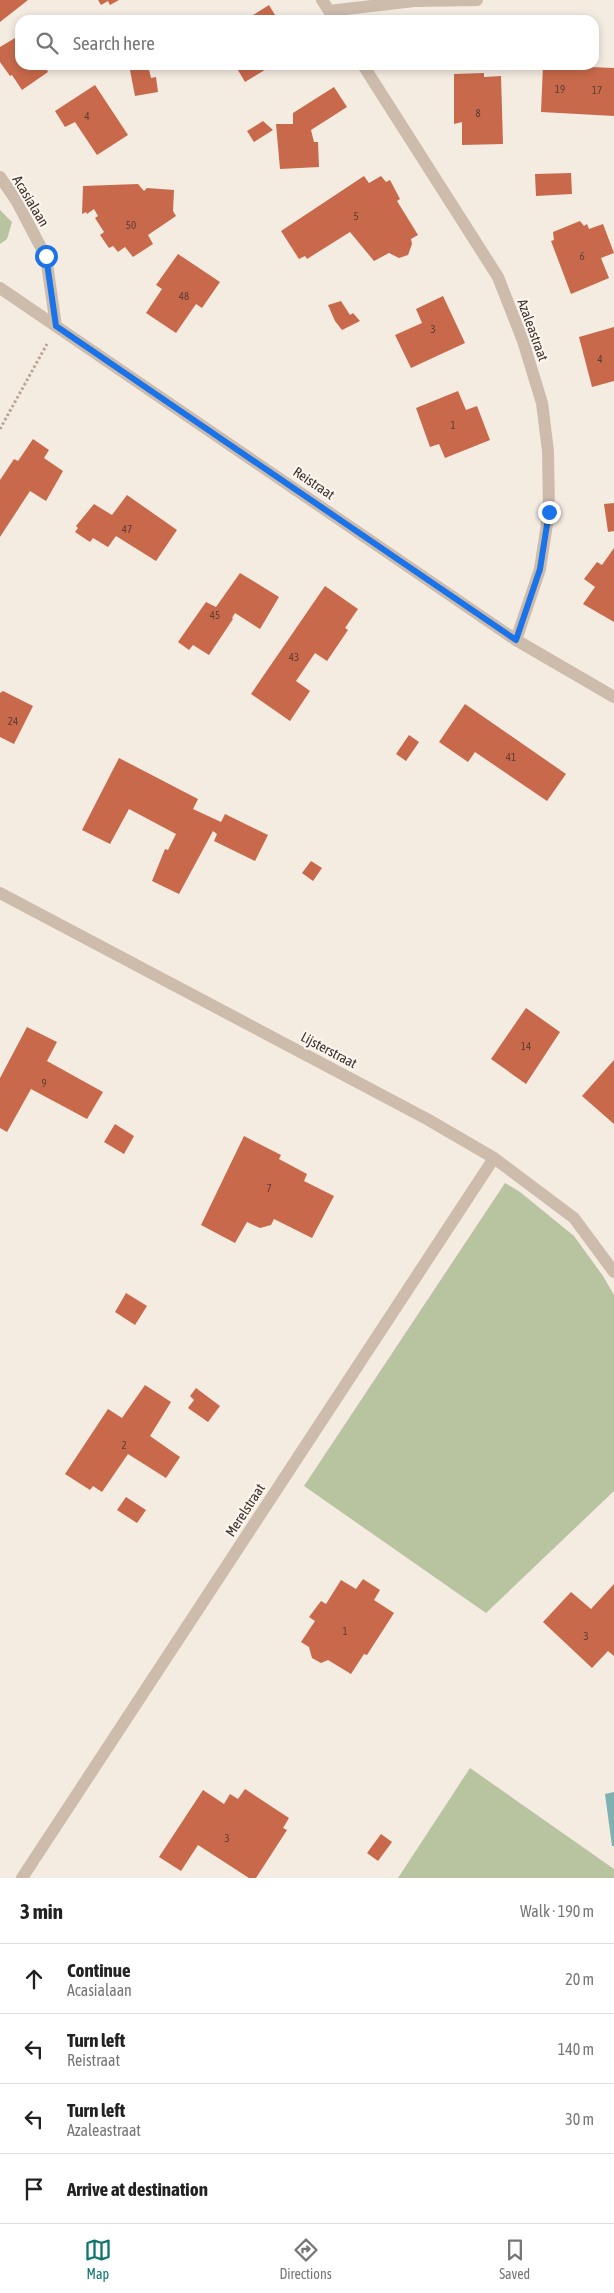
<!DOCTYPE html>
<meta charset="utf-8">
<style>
body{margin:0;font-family:"Asap Condensed",sans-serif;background:#f2f2f2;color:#222}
.stop{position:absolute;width:15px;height:15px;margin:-11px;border:4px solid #1a73e8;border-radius:50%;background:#fff}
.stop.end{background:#1a73e8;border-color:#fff;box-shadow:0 1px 5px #0008}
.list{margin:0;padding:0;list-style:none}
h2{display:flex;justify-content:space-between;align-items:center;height:65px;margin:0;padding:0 20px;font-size:21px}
h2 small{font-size:16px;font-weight:400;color:#767676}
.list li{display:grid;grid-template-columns:32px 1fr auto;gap:15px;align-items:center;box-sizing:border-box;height:70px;padding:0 20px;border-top:1px solid #e0e0e0}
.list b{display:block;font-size:19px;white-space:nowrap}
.list p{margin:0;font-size:16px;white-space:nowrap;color:#767676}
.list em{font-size:16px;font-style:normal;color:#767676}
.icon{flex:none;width:28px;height:28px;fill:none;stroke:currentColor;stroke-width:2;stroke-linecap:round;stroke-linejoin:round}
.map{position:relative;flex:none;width:614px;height:1878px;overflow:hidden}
.search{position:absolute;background:#fff;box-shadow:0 2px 8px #0003;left:15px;right:15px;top:15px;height:55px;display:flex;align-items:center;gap:12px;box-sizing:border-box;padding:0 18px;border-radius:15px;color:#767676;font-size:19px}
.sheet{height:345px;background:#fff}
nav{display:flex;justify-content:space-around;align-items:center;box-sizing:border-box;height:70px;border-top:1px solid #e0e0e0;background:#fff;font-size:14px;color:#767676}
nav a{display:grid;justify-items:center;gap:2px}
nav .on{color:#0f766e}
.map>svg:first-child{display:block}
.green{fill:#b8c4a0}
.water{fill:#7fb0b2}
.building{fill:#c8694b}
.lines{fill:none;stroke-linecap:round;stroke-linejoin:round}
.path{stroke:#b9a596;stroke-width:3;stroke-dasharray:2.5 2.5;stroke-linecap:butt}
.minor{stroke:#cdbbac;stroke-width:12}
.route{stroke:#1a73e8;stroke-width:6}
.labels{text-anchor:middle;stroke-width:4.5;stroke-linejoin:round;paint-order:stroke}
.number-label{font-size:11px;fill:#5e3e33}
.street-label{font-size:14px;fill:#3b302b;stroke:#fbf5ee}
</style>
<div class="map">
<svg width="614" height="1878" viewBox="0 0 614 1878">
<rect width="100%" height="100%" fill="#f4ebe1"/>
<!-- green -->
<path class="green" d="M0 210 12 222 7 239 0 244Z
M505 1183 520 1192 574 1236 603 1276 614 1295V1491L486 1613 304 1486Z
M470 1768 614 1869V1878H398Z"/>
<!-- water -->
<path class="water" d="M614 1792V1846H612L605 1794Z"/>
<!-- building -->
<path class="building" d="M0 0H28L0 22Z
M98 0H119L110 5 108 1 101 5Z
M269 5 278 20H245Z
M20 35V65H44L48 72 22 90 12 75 10 76 0 62V47Z
M129 65H148L151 78 156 77 158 92 135 96Z
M235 65H273L245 82Z
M543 65 614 68V116L541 112Z
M484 73V77L501 76 503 144 462 145V122L454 124V74Z
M95 85 128 135 97 155 75 122 65 127 55 111Z
M334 87 347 107 311 130 314 142H318L319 167 280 169 276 124H293V113Z
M263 121 273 130 254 142 247 131Z
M571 173 572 194 536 196 535 174Z
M364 176 369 183 381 176 386 182 390 180 400 199 397 201 418 235 411 239 412 244 408 255 399 258 389 253 374 261 350 232 307 259 305 256 299 259 281 231Z
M138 184 144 191 147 188 174 190 173 211 176 216 148 235 153 244 133 257 125 247 118 252 113 246 109 248 100 235 104 232 95 218 98 216 94 209 87 214 86 212 82 214 83 186Z
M580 221 584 226 587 224 589 229 603 224 614 253 601 258 609 278 571 294 551 241 554 240 553 232Z
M178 254 220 282 202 308 196 304 176 333 146 313 162 289 156 285Z
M443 296 465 343 411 368 395 335 422 323 416 309Z
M341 301 350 315 353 313 360 321 342 330 335 321 328 305Z
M614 327V381L592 387 579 337Z
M458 391 466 410 477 406 490 440 445 458 439 444 430 447 416 408Z
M33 439 49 450 44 458 63 471 46 501 30 491 0 537V480L14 459 18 461Z
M127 495 177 530 156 561 116 536 108 547 93 538 90 542 75 532 78 528 76 526 94 504 112 515Z
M614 503V531L608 532 604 504Z
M614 548V622L583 604 595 587 584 579 597 562 602 565Z
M240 573 279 597 260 629 235 613 232 618 233 619 209 655 193 645 189 650 178 642 206 602 216 607Z
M325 586 358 609 345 628 348 630 327 661 315 653 296 681 310 691 290 721 251 694Z
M3 691 33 706 14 744 0 737V693Z
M465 704 566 774 547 801 475 752 468 762 439 742Z
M409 735 419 742 406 761 396 754Z
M119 758 198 799 193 809 221 822 225 814 268 835 255 861 214 841 217 834 213 831 179 894 152 881 165 849 168 850 176 834 129 809 110 844 82 830Z
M311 861 322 868 313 881 302 873Z
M526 1008 560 1032 526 1084 491 1059Z
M27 1027 57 1042 47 1061 103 1092 87 1119 31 1089 7 1132 0 1128V1078Z
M614 1060V1124L582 1096Z
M115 1124 134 1136 124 1154 104 1142Z
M244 1136 281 1155 279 1159 307 1174 304 1181 334 1196 312 1238 274 1219 271 1225 260 1228 247 1222 235 1243 201 1225Z
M126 1293 147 1306 135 1325 115 1312Z
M145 1385 171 1402 150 1436 180 1457 166 1478 128 1454 102 1492 93 1486 90 1490 65 1474 108 1409 122 1418Z
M196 1388 220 1406 208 1422 188 1408 194 1400 190 1396Z
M126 1497 146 1510 137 1523 117 1510Z
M363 1579 380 1590 374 1600 394 1613 367 1655 364 1654 351 1674 328 1660 321 1663 312 1658 309 1647 301 1642 315 1621 309 1617 321 1601 326 1604 341 1580 356 1589Z
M614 1584V1656L608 1651 592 1668 543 1622 571 1592 591 1609Z
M245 1789 289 1818 283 1828 287 1830 256 1878H249L198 1845 181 1871 159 1857 203 1790 224 1804 230 1794 238 1799Z
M381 1834 392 1842 378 1861 367 1853Z"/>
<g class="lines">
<!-- path -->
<path class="path" d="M0 429 47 344"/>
<!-- minor -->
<path class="minor" d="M322 0 335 20
M329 11 414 1 477 0
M363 65 498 277 523 341 542 403 548 451 549 511 540 569 516 640
M0 177 16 200 46 257 56 326
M0 288 516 640 614 697
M0 893 427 1119 494 1158 574 1218 614 1272
M22 1878 494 1158"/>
</g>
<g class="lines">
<!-- route -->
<path class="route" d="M46 256 56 326 516 640 540 569 549 512"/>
</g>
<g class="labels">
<!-- number labels -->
<g class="number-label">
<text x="560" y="93">19</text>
<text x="597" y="94">17</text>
<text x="478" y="117">8</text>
<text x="87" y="120">4</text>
<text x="356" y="220">5</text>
<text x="131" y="229">50</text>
<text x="582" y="260">6</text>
<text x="184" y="300">48</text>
<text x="433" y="333">3</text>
<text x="600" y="363">4</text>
<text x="453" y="429">1</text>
<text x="127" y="533">47</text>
<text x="215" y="619">45</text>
<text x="294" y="661">43</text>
<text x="13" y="725">24</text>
<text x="511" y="761">41</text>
<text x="526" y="1050">14</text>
<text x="44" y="1087">9</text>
<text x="269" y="1192">7</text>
<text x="124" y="1449">2</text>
<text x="345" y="1635">1</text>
<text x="586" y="1640">3</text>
<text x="227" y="1842">3</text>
</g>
<!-- street labels -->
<g class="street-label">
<text transform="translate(31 201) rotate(59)" y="5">Acasialaan</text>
<text transform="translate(533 330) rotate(70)" y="5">Azaleastraat</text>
<text transform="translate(314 483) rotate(34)" y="5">Reistraat</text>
<text transform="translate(329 1050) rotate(28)" y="5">Lijsterstraat</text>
<text transform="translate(245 1510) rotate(-57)" y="5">Merelstraat</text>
</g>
</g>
</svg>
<div class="stop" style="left:46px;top:256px"></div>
<div class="stop end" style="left:549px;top:512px"></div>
<div class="search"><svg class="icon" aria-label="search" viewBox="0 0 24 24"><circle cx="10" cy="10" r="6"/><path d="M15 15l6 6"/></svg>Search here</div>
</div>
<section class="sheet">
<h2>3 min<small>Walk · 190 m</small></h2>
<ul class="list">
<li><svg class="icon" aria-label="ahead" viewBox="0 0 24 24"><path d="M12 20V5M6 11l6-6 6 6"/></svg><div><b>Continue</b><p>Acasialaan</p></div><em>20 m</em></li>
<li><svg class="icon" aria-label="left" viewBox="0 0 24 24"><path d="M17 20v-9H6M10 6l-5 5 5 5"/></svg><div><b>Turn left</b><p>Reistraat</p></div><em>140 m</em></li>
<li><svg class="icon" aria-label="left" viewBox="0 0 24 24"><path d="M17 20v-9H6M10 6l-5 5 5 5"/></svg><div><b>Turn left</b><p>Azaleastraat</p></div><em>30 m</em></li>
<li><svg class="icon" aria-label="arrive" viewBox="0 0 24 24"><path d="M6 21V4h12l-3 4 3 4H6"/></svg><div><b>Arrive at destination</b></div></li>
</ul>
</section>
<nav>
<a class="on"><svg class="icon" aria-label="map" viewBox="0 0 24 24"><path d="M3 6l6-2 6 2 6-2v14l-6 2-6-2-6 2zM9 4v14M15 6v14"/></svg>Map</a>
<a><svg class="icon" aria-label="directions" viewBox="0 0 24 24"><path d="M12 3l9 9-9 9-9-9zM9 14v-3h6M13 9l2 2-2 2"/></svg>Directions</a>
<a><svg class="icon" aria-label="saved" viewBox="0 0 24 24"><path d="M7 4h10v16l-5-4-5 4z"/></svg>Saved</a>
</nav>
